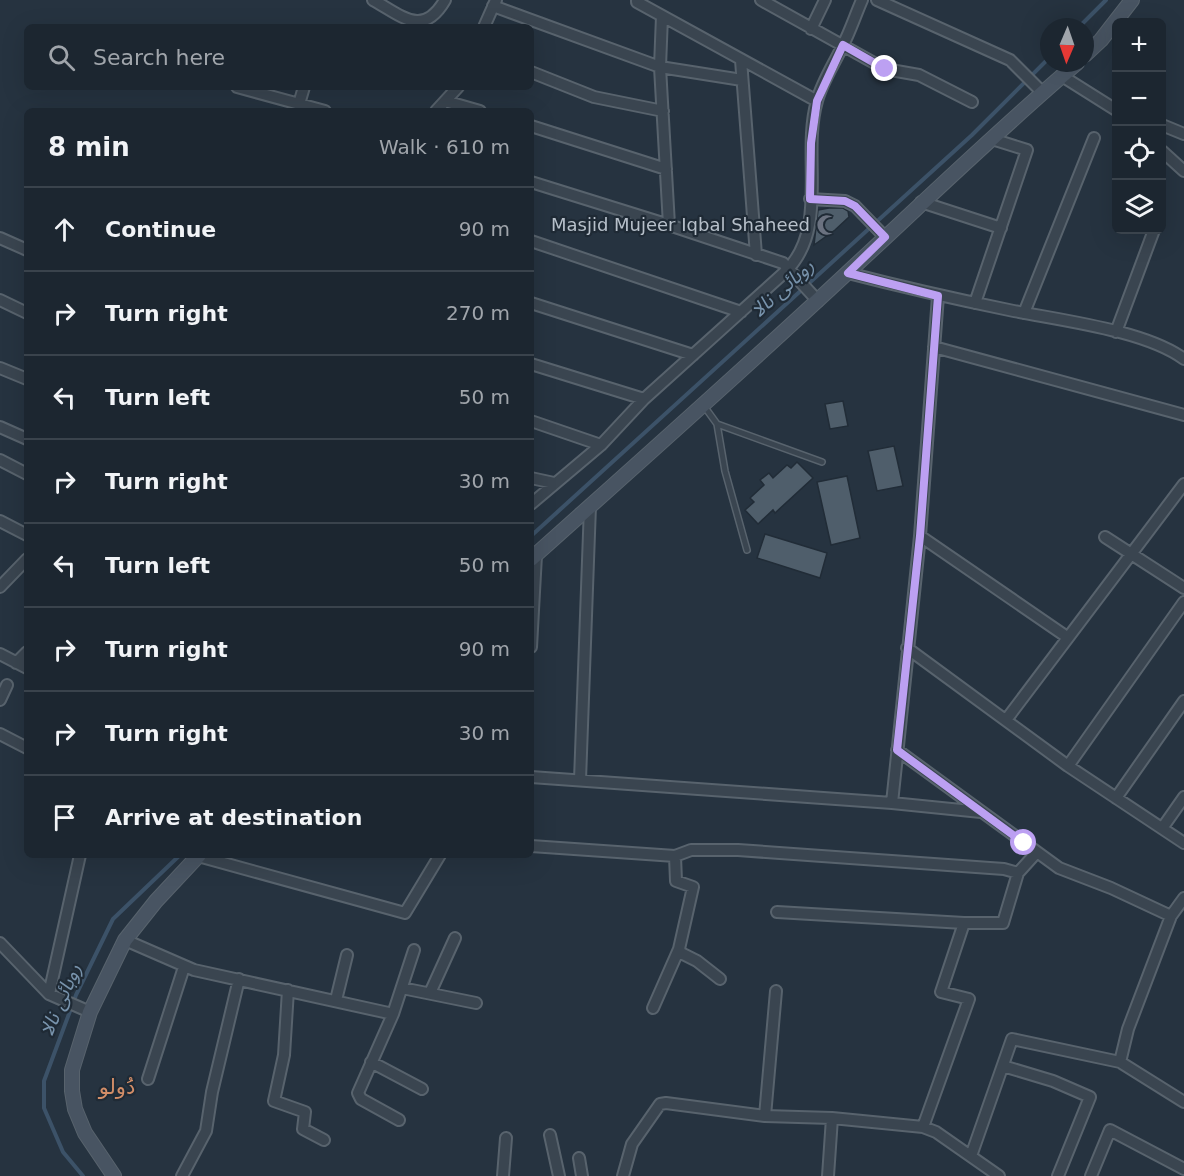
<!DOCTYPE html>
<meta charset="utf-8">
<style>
body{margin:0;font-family:"DejaVu Sans","Noto Sans Arabic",sans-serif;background:#252e38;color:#f1f3f6}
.controls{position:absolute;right:18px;top:18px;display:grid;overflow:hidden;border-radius:9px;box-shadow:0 6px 24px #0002}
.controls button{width:54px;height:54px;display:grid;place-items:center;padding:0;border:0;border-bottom:2px solid #3a434c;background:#1c2630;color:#f1f3f6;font:30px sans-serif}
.compass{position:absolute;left:1040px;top:18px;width:54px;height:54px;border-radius:50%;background:#1c2630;box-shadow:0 6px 24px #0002;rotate:182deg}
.stop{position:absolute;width:18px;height:18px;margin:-14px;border:4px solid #bca0f2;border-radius:50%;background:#fff}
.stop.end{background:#bca0f2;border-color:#fff;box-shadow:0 2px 6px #0008}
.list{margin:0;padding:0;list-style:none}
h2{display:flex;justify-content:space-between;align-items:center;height:78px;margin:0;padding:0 24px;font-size:26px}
h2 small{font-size:20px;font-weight:400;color:#a0a5ab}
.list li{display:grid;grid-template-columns:39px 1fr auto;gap:18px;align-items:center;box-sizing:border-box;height:84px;padding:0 24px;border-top:2px solid #3a434c}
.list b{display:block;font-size:22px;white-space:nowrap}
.list em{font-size:20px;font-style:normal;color:#a0a5ab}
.icon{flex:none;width:33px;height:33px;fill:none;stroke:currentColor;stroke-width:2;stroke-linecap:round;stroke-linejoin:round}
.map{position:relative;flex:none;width:1184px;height:1176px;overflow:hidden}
.search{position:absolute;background:#1c2630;box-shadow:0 6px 24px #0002;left:24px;top:24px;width:510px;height:66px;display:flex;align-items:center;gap:15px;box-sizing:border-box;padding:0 21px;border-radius:9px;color:#a0a5ab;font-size:22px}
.panel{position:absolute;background:#1c2630;box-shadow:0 6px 24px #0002;left:24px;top:108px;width:510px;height:750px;border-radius:9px}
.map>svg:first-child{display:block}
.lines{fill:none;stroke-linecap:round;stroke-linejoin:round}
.stream{stroke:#3c5268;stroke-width:4}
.building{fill:#4f5e6b;stroke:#212c37;stroke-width:1.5}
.lane-casing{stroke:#58636d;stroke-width:8}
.street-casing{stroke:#58636d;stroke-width:14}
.secondary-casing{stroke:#58636d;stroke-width:16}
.lane{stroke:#3a4550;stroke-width:5}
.street{stroke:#3a4550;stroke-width:10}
.secondary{stroke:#485462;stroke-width:14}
.route{stroke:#bca0f2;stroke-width:8}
.labels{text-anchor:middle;stroke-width:4.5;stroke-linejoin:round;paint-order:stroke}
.poi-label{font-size:18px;fill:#b7c0ca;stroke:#1f2a35;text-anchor:end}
.water-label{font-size:20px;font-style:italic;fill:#7893ac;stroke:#1f2a35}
.quarter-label{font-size:21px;fill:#d38e68;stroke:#1f2a35}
</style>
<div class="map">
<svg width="1184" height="1176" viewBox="0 0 1184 1176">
<rect width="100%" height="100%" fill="#263340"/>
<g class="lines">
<!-- stream -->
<path class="stream" d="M1079 27 1106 0
M531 536 972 135 1049 58
M83 1176 63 1152 44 1108V1081L76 995 113 919 180 855"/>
</g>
<!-- building -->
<path class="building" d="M829 208H843L848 211 849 217 835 230 814 245 818 210Z
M843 401 848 426 830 429 825 404Z
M894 446 903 486 877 491 868 451Z
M797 462 813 478 775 513 773 510 758 524 745 510 754 502 750 498 764 485 760 480 769 473 773 478 787 465 791 468Z
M847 476 860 538 831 545 817 482Z
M765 534 827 553 820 578 757 558Z"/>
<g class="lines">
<!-- lane casing -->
<g class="lane-casing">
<path id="lane" d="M704 406 717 424 725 471 747 550
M717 424 822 462"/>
</g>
<!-- street casing -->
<g class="street-casing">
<path id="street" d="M373 0C402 16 423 38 445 0
M637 0V2L817 101
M761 0 885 69 919 75 972 102
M877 0 1010 60 1042 92
M493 6 660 67 742 80
M662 16 660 67 669 225 783 263 818 301
M484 27 496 0
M811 29 825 0
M741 60 756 255
M531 72 594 97 663 111
M1062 76 1116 110
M237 87 325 111
M445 101 480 111
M299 104 304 87
M436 111 458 87
M1162 125 1184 134
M531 126 666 169
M1162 151 1184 171
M531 182 669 225
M810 199 845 201 855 206 885 237
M921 202 1001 228
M0 238 27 250
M531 241 741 312
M848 273C902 287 955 299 1009 310 1058 320 1145 330 1184 359
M0 300 27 313
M531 303 693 355
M975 303 1027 150 992 139
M1024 313 1094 138
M1116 332 1154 230
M934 347 1184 415
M531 364 644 399
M0 368 27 379
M531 421 601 445
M0 427 27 439
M0 460 27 474
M531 478 554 483
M531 504 601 445 644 399 785 272C830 229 801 156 817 101 822 82 834 64 842 47 850 32 855 16 862 0
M0 521 27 535
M920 536 1067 637
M1105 537 1184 588
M0 587 27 559
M531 647 536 555
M907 648 1068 766 1184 843
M0 654 27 668
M16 663 27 652
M0 700 7 685
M1006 720 1184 484
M0 734 27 748
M897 750 1059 868 1111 888 1171 916 1184 898
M1068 766 1184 602
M531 777 892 803 920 536 938 296
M580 780 590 506
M1116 798 1184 701
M892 803 981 812
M1163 827 1184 797
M531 846 675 856 691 850H738L1004 869 1018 873 1037 852
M198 856 405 913 440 855
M675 856 676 881 693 887 679 949 681 953 697 961 720 979
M777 912 964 923
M125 940 194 970 393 1014
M0 943 49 994 90 1012
M402 988 476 1003
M288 990 284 1055 274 1101 305 1112 303 1129 324 1140
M430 993 455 938
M49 994 80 855
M336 1000 347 955
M653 1008 679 949
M371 1062 422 1089
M1120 1062 1128 1029 1171 916
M1003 1066 1053 1081 1090 1097 1058 1176
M148 1079 184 967
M765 1116 776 991
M399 1120 361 1099 358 1093 393 1014 414 950
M923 1127 969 999 941 992 964 923H1003L1018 873
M550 1135 559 1176
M971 1156 1012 1039 1120 1062 1184 1102
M579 1158 582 1176
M182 1176 206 1131 212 1092 239 979
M503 1176 506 1138
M623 1176 632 1144 660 1104 666 1103 765 1116 832 1118 923 1127 936 1132 999 1176
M828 1176 832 1118
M1091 1176 1110 1130 1184 1169"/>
</g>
<!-- secondary casing -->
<g class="secondary-casing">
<path id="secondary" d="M1085 55 1101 40 1132 0
M531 559C636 465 742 371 845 275 922 204 997 131 1077 63
M114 1176 85 1133 75 1109 72 1091V1070L90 1012 125 940 156 901 199 855"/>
</g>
<!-- lane -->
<use href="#lane" class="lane"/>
<!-- street -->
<use href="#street" class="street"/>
<!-- secondary -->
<use href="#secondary" class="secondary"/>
</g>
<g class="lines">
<!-- route -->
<path class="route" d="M885 69 843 45 817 101 811 143 810 199 845 201 855 206 885 237 848 273 938 296 920 536 897 750 1024 843"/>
</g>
<!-- icons -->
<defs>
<g id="mosque-bare" transform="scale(1.62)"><path d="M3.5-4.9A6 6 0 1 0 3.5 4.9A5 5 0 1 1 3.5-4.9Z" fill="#6b7280" stroke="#1f2a35" stroke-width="2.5" paint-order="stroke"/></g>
</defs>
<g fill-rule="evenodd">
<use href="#mosque-bare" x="827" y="225"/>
</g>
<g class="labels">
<!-- poi labels -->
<g class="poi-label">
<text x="810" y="231">Masjid Mujeer Iqbal Shaheed</text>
</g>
<!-- water labels -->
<g class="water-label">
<text transform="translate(782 288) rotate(-42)" y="7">روہائی نالا</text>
<text transform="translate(60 1000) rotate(-67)" y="7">روہائی نالا</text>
</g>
<!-- quarter labels -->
<g class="quarter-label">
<text x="117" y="1094">دُولو</text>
</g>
</g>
</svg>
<div class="controls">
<button>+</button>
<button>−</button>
<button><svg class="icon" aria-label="locate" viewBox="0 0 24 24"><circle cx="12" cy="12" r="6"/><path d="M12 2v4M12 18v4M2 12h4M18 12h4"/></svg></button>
<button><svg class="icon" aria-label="layers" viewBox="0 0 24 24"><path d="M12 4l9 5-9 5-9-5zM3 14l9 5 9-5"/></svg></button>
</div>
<svg class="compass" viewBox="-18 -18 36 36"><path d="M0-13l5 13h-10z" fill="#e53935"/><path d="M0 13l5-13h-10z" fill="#a0a5ab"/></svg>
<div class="stop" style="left:1024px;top:843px"></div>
<div class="stop end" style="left:885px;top:69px"></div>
<div class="search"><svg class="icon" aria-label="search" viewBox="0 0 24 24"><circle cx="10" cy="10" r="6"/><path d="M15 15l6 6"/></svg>Search here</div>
<section class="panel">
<h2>8 min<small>Walk · 610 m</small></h2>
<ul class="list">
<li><svg class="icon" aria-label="ahead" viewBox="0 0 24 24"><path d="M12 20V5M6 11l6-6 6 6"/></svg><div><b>Continue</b></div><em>90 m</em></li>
<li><svg class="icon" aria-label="right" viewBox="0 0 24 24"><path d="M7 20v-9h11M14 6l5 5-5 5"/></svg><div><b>Turn right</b></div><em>270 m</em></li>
<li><svg class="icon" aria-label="left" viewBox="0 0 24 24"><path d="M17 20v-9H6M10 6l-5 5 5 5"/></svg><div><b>Turn left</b></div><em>50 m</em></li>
<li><svg class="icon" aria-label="right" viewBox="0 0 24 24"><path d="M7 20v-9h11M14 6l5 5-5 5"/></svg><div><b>Turn right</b></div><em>30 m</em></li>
<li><svg class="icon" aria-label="left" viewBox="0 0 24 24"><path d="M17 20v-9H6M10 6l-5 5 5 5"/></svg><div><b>Turn left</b></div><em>50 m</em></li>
<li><svg class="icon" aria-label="right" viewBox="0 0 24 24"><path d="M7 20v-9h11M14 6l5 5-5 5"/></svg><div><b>Turn right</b></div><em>90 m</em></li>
<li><svg class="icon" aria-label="right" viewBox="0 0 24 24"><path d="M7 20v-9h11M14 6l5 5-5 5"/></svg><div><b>Turn right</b></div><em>30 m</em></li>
<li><svg class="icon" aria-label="arrive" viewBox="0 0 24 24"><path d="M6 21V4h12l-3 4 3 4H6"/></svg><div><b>Arrive at destination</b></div></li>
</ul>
</section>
</div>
